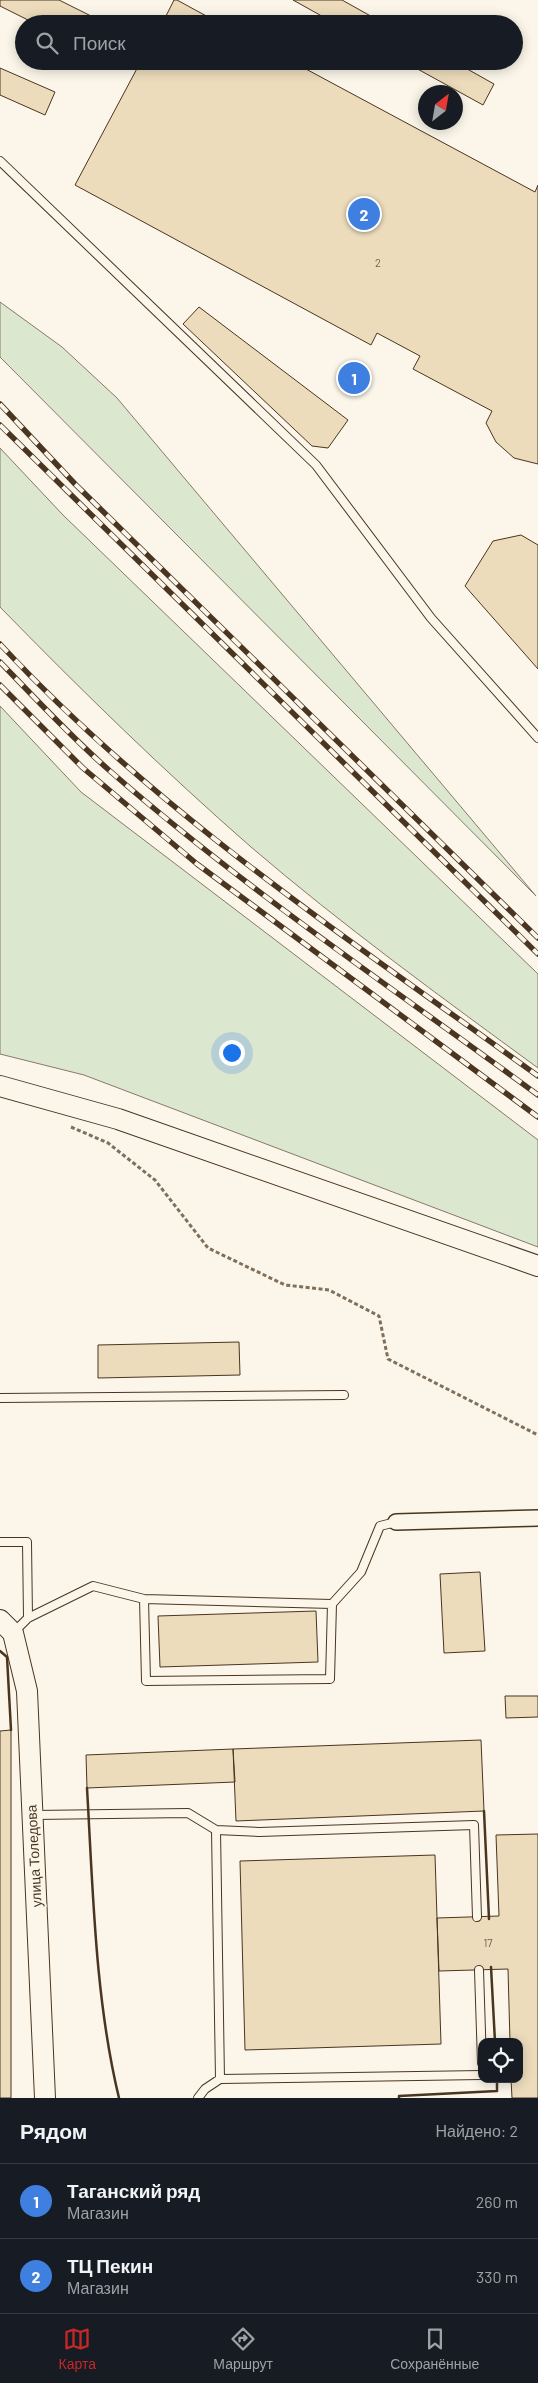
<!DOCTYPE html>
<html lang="ru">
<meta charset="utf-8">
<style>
body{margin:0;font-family:Barlow,sans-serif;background:#242831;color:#f1f3f6}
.controls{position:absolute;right:15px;bottom:15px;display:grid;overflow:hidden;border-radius:10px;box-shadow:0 2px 12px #0003}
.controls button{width:45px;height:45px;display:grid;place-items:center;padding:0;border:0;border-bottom:1px solid #363941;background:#171b24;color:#f1f3f6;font:25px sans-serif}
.compass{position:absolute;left:418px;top:85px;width:45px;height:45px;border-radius:50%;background:#171b24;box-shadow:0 2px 12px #0003;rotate:31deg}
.you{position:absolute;left:231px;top:1052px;width:18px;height:18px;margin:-12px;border:4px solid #fff;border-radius:50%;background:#1a73e8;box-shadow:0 0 0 8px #1a73e833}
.badge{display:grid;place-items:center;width:32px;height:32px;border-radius:50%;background:#c62828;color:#fff;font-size:16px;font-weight:700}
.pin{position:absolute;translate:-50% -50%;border:2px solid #fff;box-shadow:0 1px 5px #0006}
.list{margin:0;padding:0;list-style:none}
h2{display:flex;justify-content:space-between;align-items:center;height:65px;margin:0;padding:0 20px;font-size:21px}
h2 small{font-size:16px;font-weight:400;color:#9ea1a6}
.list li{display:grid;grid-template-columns:32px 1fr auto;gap:15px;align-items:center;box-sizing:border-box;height:75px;padding:0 20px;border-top:1px solid #363941}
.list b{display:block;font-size:19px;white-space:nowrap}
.list p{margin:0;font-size:16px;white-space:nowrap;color:#9ea1a6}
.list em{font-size:16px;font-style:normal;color:#9ea1a6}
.icon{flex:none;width:28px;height:28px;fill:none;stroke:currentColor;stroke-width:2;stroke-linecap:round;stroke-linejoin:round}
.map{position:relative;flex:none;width:538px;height:2098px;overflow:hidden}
.search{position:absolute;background:#171b24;box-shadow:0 2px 12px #0003;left:15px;right:15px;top:15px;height:55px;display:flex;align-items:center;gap:12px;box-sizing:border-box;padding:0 18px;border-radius:28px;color:#9ea1a6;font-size:19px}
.sheet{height:215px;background:#171b24}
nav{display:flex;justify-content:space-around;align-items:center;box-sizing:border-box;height:70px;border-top:1px solid #363941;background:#171b24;font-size:14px;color:#9ea1a6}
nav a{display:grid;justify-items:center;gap:2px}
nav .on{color:#c62828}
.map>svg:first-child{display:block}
.green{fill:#dce7d0;stroke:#887966}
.building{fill:#ecdcbc;stroke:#4a3520}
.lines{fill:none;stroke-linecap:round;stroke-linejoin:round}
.service-casing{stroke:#4a3520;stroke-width:10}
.minor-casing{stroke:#4a3520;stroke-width:18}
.tertiary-casing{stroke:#4a3520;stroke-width:22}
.path{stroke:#7f6f5c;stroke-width:3;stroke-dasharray:4 2.5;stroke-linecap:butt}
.service{stroke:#fbf6e9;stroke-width:8}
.minor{stroke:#fbf6e9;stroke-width:15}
.tertiary{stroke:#fbf6e9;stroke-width:20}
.rail-casing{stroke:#4a3520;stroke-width:5.5}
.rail{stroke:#fbf6e9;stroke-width:4;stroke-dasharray:11;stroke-linecap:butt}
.wall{stroke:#4a3520;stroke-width:2.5}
.labels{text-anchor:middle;stroke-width:4;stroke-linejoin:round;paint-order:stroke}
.number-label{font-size:11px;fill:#725f47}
.street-label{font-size:14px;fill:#4a3520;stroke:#fbf6e9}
</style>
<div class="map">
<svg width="538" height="2098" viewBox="0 0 538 2098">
<rect width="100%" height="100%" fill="#fbf6e9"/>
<!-- green -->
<path class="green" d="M0 302 62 347 117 398 536 896 0 357Z
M0 448 63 515 538 974V1068C441 997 342 925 251 847 164 771 81 690 0 607Z
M0 706 81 792 538 1140V1247L84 1075 0 1054Z"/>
<!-- building -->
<path class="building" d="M0 0H59L101 21 100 24H36L0 6Z
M174 0H177L221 24H162Z
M293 0H342L385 24H336Z
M141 61H291L535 192 538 185V464L514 458 496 442 486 423 492 411 413 369 420 356 377 333 371 345 75 185Z
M403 61H453L494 84 483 105Z
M0 68 55 92 45 115 0 95Z
M199 307 348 420 328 448 312 446 183 324Z
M521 535 538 545V669L465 586 493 541Z
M239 1342 240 1375 98 1378V1345Z
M480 1572 485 1651 444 1653 440 1574Z
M316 1611 318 1662 160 1667 158 1616Z
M505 1696H538V1717L506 1718Z
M11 1730V2098H0V1731Z
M481 1740 484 1811 236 1821 233 1749Z
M233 1749 235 1782 87 1788 86 1755Z
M538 1834V2098H512L511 2079H519V2042H510L508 1969 439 1971 437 1918 499 1916 496 1835Z
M435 1855 441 2044 245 2050 240 1861Z"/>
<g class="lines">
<!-- service casing -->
<g class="service-casing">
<path id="service" d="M0 161 316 465 431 618 538 738
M0 1398 344 1395
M0 1542H27L28 1618
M144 1599 146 1681 330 1679 332 1604
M13 1633 28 1618 93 1586 144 1599 332 1604 361 1572 380 1526 396 1522
M34 1815 188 1813 216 1830 220 2079 205 2089 198 2098
M216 1830 259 1832 474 1825 477 1917
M479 1970 482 2063
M220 2079 482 2075"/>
</g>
<!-- minor casing -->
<g class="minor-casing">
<path id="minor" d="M396 1522 538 1518"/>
</g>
<!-- tertiary casing -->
<g class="tertiary-casing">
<path id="tertiary" d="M0 1086 118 1119 538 1266
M0 1620 13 1633 27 1691 45 2098"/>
</g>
<!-- path -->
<path class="path" d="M71 1127 108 1143 155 1180 208 1248 285 1285 329 1290 379 1316 388 1359 538 1435"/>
<!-- service -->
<use href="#service" class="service"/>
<!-- minor -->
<use href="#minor" class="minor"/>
<!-- tertiary -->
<use href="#tertiary" class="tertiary"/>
<!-- rail casing -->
<g class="rail-casing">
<path id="rail" d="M0 404 75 484 538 938
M0 425 538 954
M0 644C157 813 352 941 538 1076
M0 662C36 699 71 737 110 771 245 889 394 989 538 1095
M0 685 83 768 197 864 538 1117"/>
</g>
<!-- rail -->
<use href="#rail" class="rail"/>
<!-- wall -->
<path class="wall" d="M0 1651 7 1657 11 1730
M87 1788C93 1890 95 1999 119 2098
M484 1811 489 1919
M491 1967 495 2042
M399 2098V2096L497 2091V2079"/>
</g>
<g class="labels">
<!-- number labels -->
<g class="number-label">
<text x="378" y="267">2</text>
<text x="488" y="1947">17</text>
</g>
<!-- street labels -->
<g class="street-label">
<text transform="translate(34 1856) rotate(-93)" y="5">улица Толедова</text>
</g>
</g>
</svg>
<div class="controls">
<button><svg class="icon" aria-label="locate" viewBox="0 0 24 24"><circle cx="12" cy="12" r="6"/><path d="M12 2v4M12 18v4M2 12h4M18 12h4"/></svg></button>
</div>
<svg class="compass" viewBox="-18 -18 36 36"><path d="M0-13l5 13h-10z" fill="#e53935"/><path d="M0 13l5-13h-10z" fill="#9ea1a6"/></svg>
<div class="you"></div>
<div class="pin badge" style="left:354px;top:378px;background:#3f7fe0">1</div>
<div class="pin badge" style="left:364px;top:214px;background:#3f7fe0">2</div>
<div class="search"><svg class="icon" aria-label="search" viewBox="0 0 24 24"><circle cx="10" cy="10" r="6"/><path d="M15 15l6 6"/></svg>Поиск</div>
</div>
<section class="sheet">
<h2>Рядом<small>Найдено: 2</small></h2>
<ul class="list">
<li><span class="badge" style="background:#3f7fe0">1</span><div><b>Таганский ряд</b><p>Магазин</p></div><em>260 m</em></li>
<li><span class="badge" style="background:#3f7fe0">2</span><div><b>ТЦ Пекин</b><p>Магазин</p></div><em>330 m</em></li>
</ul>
</section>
<nav>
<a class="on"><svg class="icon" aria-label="map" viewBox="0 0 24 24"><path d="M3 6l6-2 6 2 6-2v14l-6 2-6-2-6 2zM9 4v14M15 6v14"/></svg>Карта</a>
<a><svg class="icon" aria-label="directions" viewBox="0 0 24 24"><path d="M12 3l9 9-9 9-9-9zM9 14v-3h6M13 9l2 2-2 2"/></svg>Маршрут</a>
<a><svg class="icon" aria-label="saved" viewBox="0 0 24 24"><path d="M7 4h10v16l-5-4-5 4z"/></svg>Сохранённые</a>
</nav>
